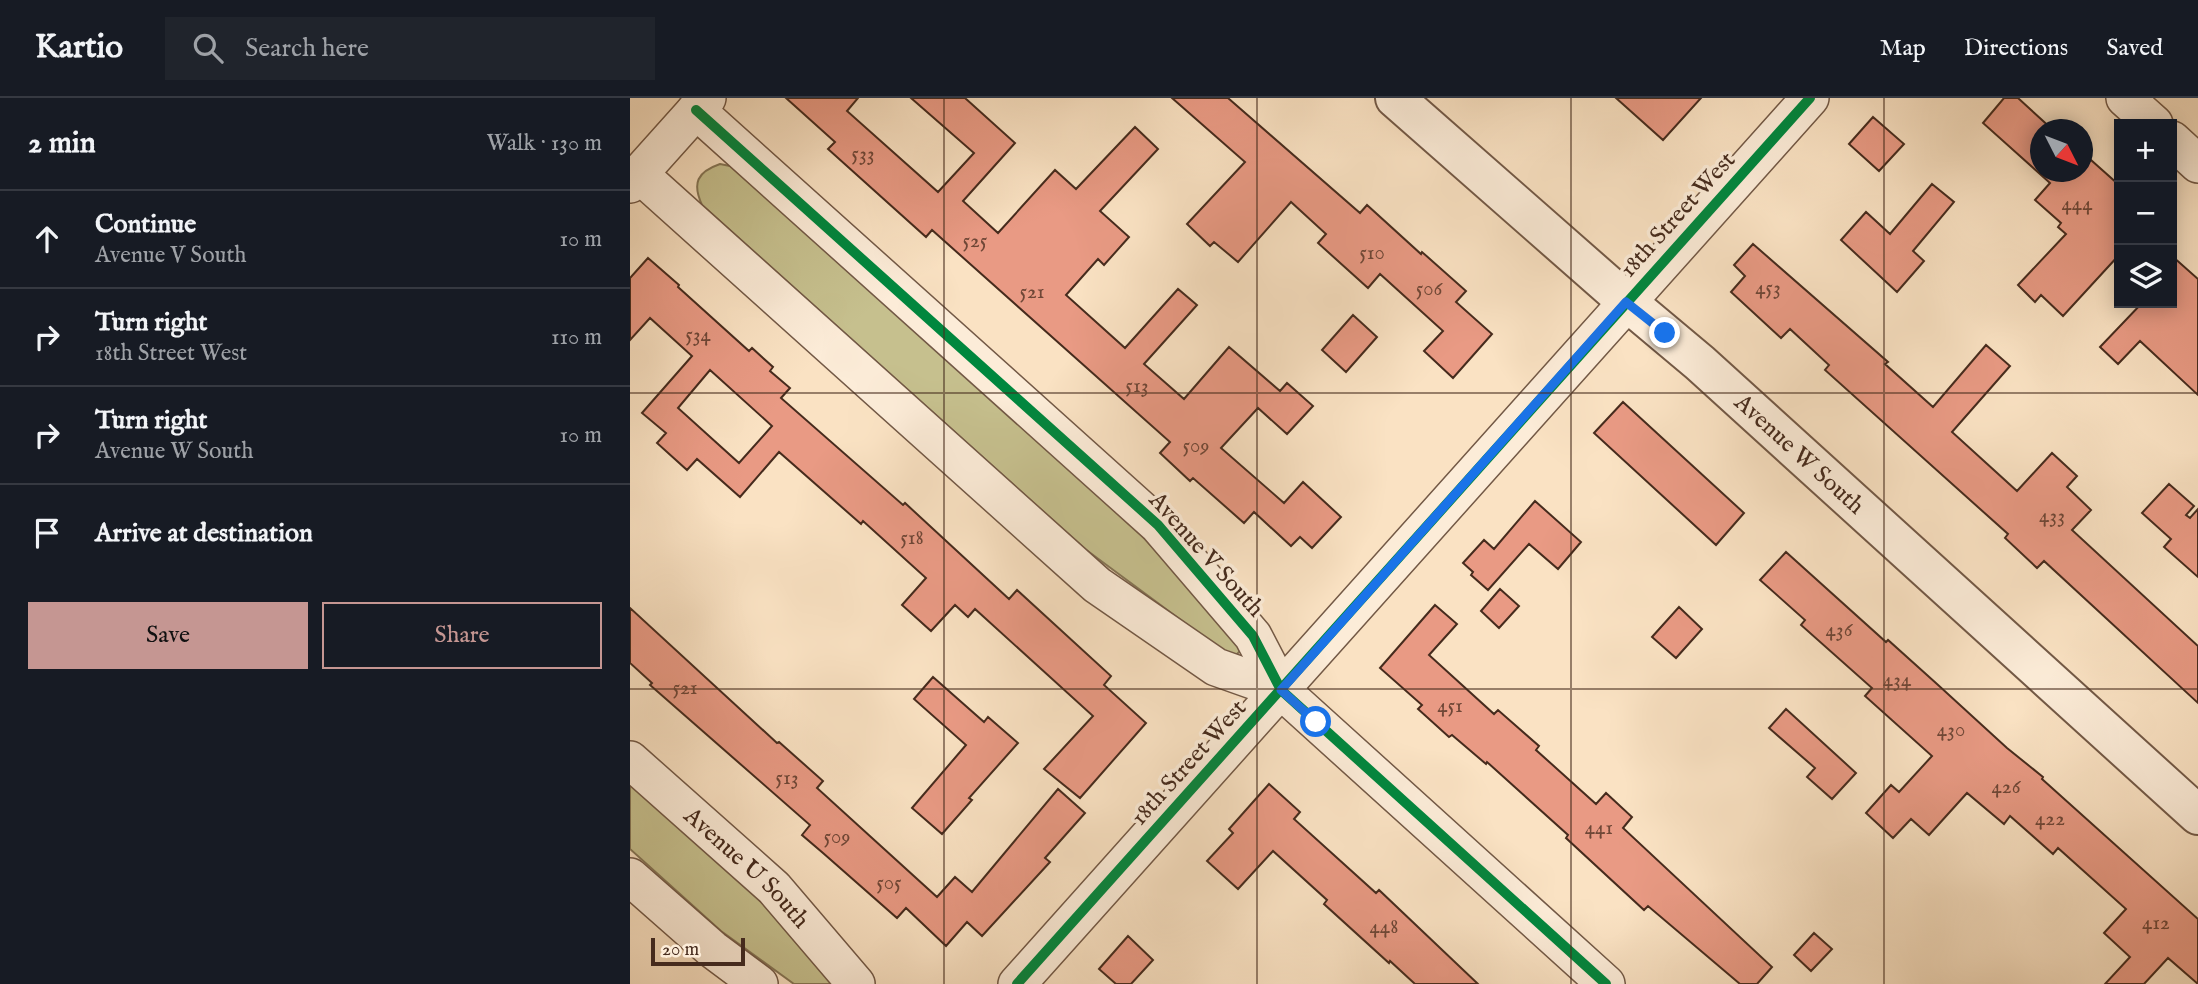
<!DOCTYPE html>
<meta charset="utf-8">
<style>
body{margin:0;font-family:"IM FELL English",serif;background:#20242c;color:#f1f3f6}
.controls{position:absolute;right:21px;top:21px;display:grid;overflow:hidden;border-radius:0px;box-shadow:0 4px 18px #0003}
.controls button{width:63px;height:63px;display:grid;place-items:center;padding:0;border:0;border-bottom:2px solid #363941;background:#171b24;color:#f1f3f6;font:35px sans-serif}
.compass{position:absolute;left:1400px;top:21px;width:63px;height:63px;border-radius:50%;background:#171b24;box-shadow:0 4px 18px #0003;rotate:132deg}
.scale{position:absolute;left:21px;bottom:18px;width:94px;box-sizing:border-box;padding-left:7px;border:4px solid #462b1d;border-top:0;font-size:19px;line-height:24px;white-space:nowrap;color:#462b1d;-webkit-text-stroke:5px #fcecd8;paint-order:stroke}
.stop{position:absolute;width:21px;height:21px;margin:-16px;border:5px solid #1a73e8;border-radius:50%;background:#fff}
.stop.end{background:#1a73e8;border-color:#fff;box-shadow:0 2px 7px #0008}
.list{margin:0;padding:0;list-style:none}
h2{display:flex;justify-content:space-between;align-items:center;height:91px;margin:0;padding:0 28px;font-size:30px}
h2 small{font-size:23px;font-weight:400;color:#9ea1a6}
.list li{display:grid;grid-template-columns:46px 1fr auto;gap:21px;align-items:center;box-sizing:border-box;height:98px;padding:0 28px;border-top:2px solid #363941}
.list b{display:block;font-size:26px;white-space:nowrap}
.list p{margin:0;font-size:23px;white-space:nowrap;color:#9ea1a6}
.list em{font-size:23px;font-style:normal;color:#9ea1a6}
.actions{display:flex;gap:14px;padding:21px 28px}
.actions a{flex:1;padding:16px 0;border:2px solid #c59692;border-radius:0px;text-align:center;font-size:24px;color:#c59692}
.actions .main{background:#c59692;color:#111}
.icon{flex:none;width:38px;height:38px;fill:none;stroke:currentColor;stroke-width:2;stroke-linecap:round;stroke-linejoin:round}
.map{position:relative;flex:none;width:1568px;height:886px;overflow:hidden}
header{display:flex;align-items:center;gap:42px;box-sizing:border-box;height:98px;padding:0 35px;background:#171b24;border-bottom:2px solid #363941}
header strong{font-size:33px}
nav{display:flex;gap:38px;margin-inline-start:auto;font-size:24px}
.search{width:490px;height:63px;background:#20242c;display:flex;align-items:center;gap:18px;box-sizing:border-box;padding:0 24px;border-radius:0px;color:#9ea1a6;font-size:26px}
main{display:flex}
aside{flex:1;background:#171b24}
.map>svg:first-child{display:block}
.green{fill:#c6c08e;stroke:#867656;stroke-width:2}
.building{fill:#e99a84;stroke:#462b1d;stroke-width:2;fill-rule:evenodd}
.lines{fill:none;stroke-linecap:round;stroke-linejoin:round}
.minor-casing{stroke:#735946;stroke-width:40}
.tertiary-casing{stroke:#735946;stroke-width:42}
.minor{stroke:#fcecd8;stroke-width:37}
.tertiary{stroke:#fcecd8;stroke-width:38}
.cycleway-casing{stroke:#fcecd8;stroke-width:15}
.cycleway{stroke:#00873e;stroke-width:10}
.route{stroke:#1a73e8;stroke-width:9}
.grid{fill:none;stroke:#462b1d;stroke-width:2;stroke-opacity:0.55}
.labels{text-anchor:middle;stroke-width:7;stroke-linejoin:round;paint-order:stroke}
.number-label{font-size:21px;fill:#6f4737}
.street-label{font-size:24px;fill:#462b1d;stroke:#fcecd8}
</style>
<header>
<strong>Kartio</strong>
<div class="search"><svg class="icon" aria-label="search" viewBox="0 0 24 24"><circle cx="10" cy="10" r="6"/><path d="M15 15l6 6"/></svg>Search here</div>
<nav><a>Map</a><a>Directions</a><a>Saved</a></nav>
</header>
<main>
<aside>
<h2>2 min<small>Walk · 130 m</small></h2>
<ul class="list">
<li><svg class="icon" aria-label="ahead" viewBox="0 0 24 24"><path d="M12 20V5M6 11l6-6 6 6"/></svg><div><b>Continue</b><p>Avenue V South</p></div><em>10 m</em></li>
<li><svg class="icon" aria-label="right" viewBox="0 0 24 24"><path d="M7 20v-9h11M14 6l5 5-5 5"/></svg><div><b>Turn right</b><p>18th Street West</p></div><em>110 m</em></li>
<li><svg class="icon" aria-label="right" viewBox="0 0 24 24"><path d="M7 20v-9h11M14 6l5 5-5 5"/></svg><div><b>Turn right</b><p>Avenue W South</p></div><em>10 m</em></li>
<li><svg class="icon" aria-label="arrive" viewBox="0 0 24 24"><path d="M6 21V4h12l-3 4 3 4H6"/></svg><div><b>Arrive at destination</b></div></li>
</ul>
<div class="actions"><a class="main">Save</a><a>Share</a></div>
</aside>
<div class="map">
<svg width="1568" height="886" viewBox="0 0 1568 886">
<rect width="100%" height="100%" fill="#fae2c3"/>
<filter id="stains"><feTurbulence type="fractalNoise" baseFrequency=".00286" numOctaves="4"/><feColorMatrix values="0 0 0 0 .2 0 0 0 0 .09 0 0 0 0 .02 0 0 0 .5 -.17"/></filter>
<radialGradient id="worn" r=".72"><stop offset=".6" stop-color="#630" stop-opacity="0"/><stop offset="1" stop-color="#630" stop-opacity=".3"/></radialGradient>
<!-- green -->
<path class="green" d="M90 66 105 69 472 394 610 545V553L605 558 598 557 455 451 72 107C62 85 67 74 90 66Z
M0 683 120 792 207 886H164L91 833 0 751Z"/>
<!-- building -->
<path class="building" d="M156 0H228L217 13 308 94 344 55 281 0H335L385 45 333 103 368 135 425 72 446 91 505 29 528 51 470 113 499 139 474 167 468 161 436 197 495 250 548 191 567 207 514 266 554 301 599 249 650 293 657 285 683 308 657 336 628 310 591 350 654 405 673 384 711 419 682 450 670 439 661 448 624 414 614 425 563 380 560 383 530 355 540 344 302 132 296 139 198 51 205 44Z
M542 0H598L730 115 737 107 791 156 792 154 836 193 826 204 862 236 823 280 794 253 813 233 750 176 738 190 688 145 696 136 661 104 608 164 584 144 580 148 557 126 615 64Z
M986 0H1071L1033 42Z
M1374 0H1388L1423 32H1410V74H1452V54L1489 87V157L1433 218 1411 197 1405 204 1388 187 1436 136 1428 129 1431 125 1405 102 1420 85 1353 25Z
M1243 19 1274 46 1249 73 1219 46Z
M1302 86 1324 104 1283 153 1294 163 1267 194 1211 142 1236 114 1260 136Z
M1123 146 1258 264 1255 266 1303 309 1356 247 1380 268 1322 334 1387 393 1422 355 1447 378 1437 389 1461 412 1442 432 1568 548V605L1414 463 1407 470 1375 440 1378 436 1195 272 1199 267 1160 231 1151 240 1101 194 1115 178 1104 167Z
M1542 158 1568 181V297L1510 243 1488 266 1470 249 1512 205H1542Z
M18 160 49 187 48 189 119 253 122 250 143 269 140 273 160 290 151 300 273 407 275 405 379 501 387 492 481 578 474 587 516 625 450 700 414 671 463 618 345 511 338 519 325 507 301 533 272 507 296 480 233 423 231 426 149 354 110 399 67 361 57 372 27 345 36 335 12 315 62 258 20 220 0 242V180ZM80 272 142 328 109 365 48 310Z
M723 217 747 239 716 274 692 252Z
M993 304 1114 415 1086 447 964 335Z
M1539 386 1564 408 1556 417 1560 420 1568 411V479L1534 449 1541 441 1512 415Z
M905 403 951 444 928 471 899 446 858 492 841 477 843 474 833 465 854 442 864 451Z
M1156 454 1256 544 1258 542 1307 586 1377 650 1413 679 1412 681 1568 821V886L1538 860 1514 886H1475L1500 859 1474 835 1496 811 1428 750 1423 756 1380 718 1374 726 1337 695 1299 737 1281 721 1263 740 1236 715 1261 687 1269 694 1302 658 1235 598 1242 590 1171 527 1175 522 1130 482Z
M870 491 889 508 869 530 851 513Z
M805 507 827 526 799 557 864 616 868 612 909 648 906 652 966 706 976 695 1002 719 993 730 1142 869 1127 886H1110L1018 808 1014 812 936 740 938 737 857 664 856 666 822 637 819 639 788 611 792 607 750 570Z
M1049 509 1072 531 1046 560 1022 539Z
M0 510 147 645 149 644 193 683 187 690 307 799 325 779 342 794 428 691 455 715 415 760 420 764 352 838 337 824 316 848 276 810 267 820 193 755 172 737 180 727 20 587 22 585 0 565Z
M303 579 354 624 358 619 388 645 339 700 342 702 312 736 282 710 336 647 284 601Z
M1156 611 1226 675 1202 701 1177 679 1185 670 1139 630Z
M639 686 670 714 664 721 746 795 749 792 848 886H785L760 863 759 865 694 806 697 802 643 753 608 791 577 763 603 735 599 731Z
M1184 835 1202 851 1181 873 1164 857Z
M498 838 523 862 501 886H486L469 871Z"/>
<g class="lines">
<!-- minor casing -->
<g class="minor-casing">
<g id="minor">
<path d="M1495 0 1524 26"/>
<path d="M66 12 528 427 623 538 651 592 976 886"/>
<path d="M1542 42 1568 66"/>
<path d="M9 76 467 487 586 569 651 592"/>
<path d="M0 86 77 0"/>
<path id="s1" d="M0 662 144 790 226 886"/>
<path d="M0 779 82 851 129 886"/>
<path d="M387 886 1180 0"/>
</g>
</g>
<!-- tertiary casing -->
<g class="tertiary-casing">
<g id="tertiary">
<path id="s2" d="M765 0 996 203 1070 265 1568 717"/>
</g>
</g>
<!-- minor -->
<use href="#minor" class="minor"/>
<!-- tertiary -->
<use href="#tertiary" class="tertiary"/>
<!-- cycleway casing -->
<g class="cycleway-casing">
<path id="cycleway" d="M66 12 528 427 623 538 651 592 976 886
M387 886 1180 0"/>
</g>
<!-- cycleway -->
<use href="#cycleway" class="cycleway"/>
</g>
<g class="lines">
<!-- route -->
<path class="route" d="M686 624 651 592 996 204 1035 235"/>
</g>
<!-- grid -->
<path class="grid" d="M314 0V886M627 0V886M941 0V886M1254 0V886M0 295H1568M0 591H1568"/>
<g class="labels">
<!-- number labels -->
<g class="number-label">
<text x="233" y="62">533</text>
<text x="1447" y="112">444</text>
<text x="345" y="149">525</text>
<text x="742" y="161">510</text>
<text x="1138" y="196">453</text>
<text x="799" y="197">506</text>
<text x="402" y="200">521</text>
<text x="68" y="243">534</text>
<text x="507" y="294">513</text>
<text x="566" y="354">509</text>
<text x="1422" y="424">433</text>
<text x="282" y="446">518</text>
<text x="1209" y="538">436</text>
<text x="1267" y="588">434</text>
<text x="55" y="596">521</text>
<text x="820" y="614">451</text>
<text x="1321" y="638">430</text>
<text x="157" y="686">513</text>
<text x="1376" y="695">426</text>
<text x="1420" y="727">422</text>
<text x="969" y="736">441</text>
<text x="207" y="745">509</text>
<text x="259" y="791">505</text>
<text x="1526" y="831">412</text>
<text x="754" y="835">448</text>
</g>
<!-- street labels -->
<g class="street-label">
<text transform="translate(1047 116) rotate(-48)" y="8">18th Street West</text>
<text dy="8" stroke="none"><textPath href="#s2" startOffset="539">Avenue W South</textPath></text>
<text transform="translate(577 456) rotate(48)" y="8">Avenue V South</text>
<text transform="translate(558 664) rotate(-48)" y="8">18th Street West</text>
<text dy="8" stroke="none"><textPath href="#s1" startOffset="159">Avenue U South</textPath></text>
</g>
</g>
<rect width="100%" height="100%" filter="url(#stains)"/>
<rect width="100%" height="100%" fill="url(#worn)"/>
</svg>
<div class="controls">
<button>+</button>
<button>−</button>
<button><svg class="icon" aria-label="layers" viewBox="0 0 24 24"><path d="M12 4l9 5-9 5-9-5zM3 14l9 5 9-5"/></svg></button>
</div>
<svg class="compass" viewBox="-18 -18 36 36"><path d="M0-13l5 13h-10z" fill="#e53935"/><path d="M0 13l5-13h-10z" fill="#9ea1a6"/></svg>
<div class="scale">20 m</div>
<div class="stop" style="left:686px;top:624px"></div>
<div class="stop end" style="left:1035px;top:235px"></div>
</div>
</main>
